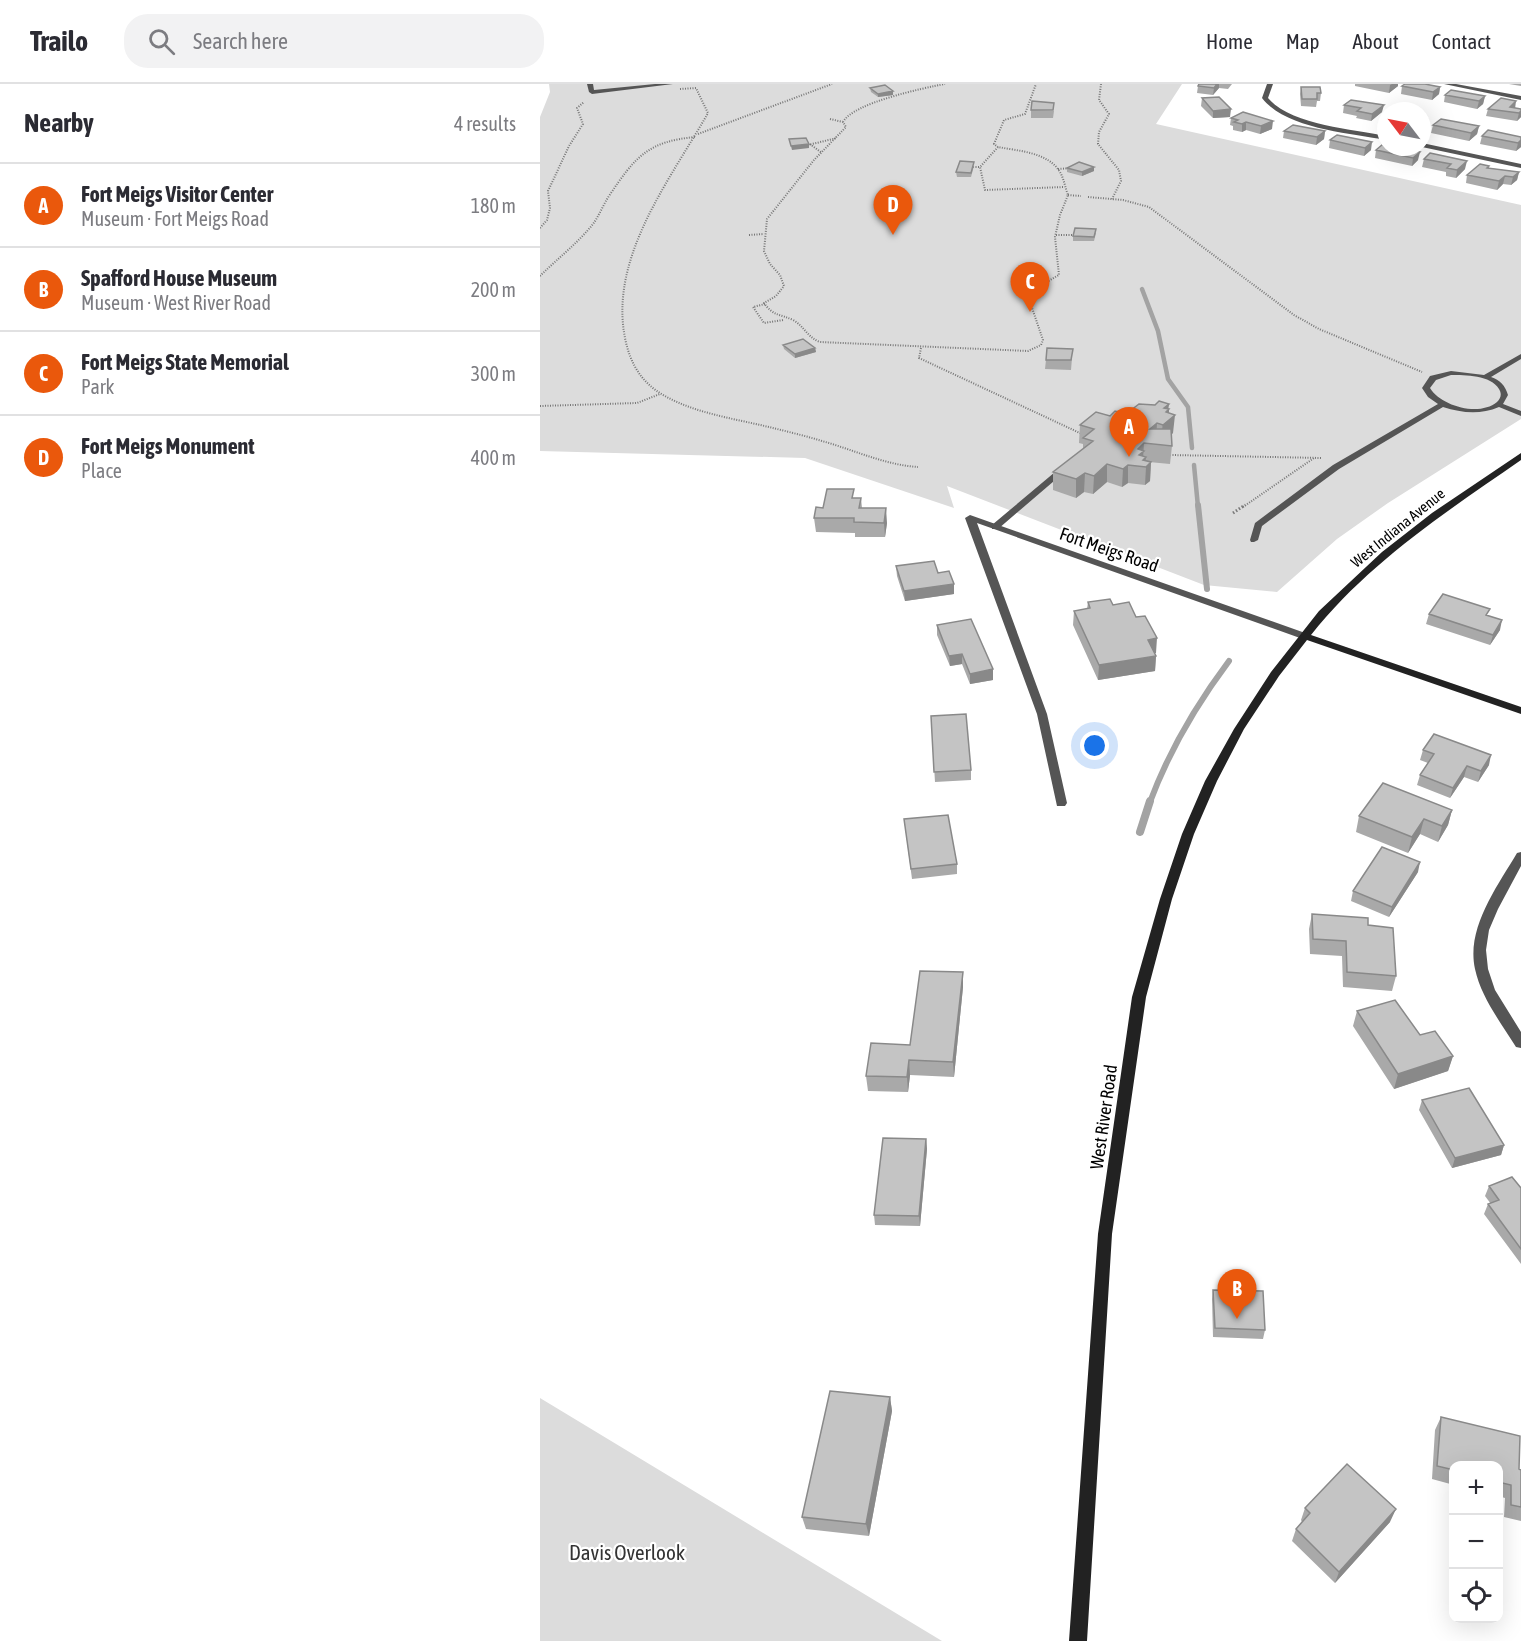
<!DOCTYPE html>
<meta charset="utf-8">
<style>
body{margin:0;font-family:"Asap Condensed",sans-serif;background:#f2f2f3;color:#2b2b33}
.controls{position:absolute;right:18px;bottom:18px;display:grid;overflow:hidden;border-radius:12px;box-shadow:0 6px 24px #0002}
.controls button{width:54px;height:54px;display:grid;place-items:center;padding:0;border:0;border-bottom:2px solid #e1e1e2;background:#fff;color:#2b2b33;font:30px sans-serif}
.compass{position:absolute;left:837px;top:18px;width:54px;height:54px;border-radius:50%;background:#fff;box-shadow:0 6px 24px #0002;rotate:302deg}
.you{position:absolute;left:555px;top:662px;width:21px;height:21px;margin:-15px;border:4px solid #fff;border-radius:50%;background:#1a73e8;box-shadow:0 0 0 9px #1a73e833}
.badge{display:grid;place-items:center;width:39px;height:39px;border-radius:50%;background:#ea580c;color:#fff;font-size:20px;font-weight:700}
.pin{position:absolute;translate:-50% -50px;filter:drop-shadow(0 2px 3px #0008)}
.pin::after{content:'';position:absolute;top:32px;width:21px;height:18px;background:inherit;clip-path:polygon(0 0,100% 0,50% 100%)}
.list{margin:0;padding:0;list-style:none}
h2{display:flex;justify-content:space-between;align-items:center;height:78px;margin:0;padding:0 24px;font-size:26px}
h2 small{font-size:20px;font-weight:400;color:#7c7c81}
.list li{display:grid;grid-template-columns:39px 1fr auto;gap:18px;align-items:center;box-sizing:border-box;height:84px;padding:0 24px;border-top:2px solid #e1e1e2}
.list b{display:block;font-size:22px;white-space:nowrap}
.list p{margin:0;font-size:20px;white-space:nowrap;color:#7c7c81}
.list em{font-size:20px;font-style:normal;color:#7c7c81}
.icon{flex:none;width:33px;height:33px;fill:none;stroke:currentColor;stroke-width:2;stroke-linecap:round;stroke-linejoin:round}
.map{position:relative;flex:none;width:981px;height:1557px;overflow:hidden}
header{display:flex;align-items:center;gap:36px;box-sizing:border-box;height:84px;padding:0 30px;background:#fff;border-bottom:2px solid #e1e1e2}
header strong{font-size:28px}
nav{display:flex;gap:33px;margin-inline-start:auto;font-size:21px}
.search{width:420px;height:54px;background:#f2f2f3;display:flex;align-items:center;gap:15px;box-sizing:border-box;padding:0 21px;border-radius:24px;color:#7c7c81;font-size:22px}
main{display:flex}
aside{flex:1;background:#fff}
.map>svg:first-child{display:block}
.green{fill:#dcdcdc}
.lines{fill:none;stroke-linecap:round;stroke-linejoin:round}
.stream-far2{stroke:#a3a3a3;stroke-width:4.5}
.stream-far1{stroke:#a3a3a3;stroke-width:6}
.stream{stroke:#a3a3a3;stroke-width:8}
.path-far1{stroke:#777;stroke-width:2;stroke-dasharray:1 1.5;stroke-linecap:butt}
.path{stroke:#777;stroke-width:3;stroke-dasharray:1.5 2;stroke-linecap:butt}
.lane{fill:#555;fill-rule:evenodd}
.street{fill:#555;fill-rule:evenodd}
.secondary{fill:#222;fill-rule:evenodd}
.wall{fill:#a9a9a9}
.shaded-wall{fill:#898989}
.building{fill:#c4c4c4;stroke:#898989;stroke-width:1.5}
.labels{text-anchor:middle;stroke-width:4.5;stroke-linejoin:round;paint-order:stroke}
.far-street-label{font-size:15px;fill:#000;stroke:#fff}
.street-label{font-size:18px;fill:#000;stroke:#fff}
.near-park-label{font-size:21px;fill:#333;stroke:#fff}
</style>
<header>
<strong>Trailo</strong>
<div class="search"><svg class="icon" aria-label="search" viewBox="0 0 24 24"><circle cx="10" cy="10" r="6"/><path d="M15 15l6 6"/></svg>Search here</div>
<nav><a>Home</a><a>Map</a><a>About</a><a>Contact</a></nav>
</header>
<main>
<aside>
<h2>Nearby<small>4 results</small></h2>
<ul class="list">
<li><span class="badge">A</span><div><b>Fort Meigs Visitor Center</b><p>Museum · Fort Meigs Road</p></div><em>180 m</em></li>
<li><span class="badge">B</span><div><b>Spafford House Museum</b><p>Museum · West River Road</p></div><em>200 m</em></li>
<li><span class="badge">C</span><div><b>Fort Meigs State Memorial</b><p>Park</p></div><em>300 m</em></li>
<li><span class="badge">D</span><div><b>Fort Meigs Monument</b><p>Place</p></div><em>400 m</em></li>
</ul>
</aside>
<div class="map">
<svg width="981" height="1557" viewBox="0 0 981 1557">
<rect width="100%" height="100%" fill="#fff"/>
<!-- green -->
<path class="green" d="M9 0H642L616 40 981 121V335L848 419 797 455 737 508 664 501 407 402 414 424 265 374 0 367V33L10 8Z
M0 1314 402 1557H0Z"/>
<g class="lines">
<!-- stream-far2 -->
<path class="stream-far2" d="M602 205 618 247 628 295 648 323 652 364
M654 381 658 423"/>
<!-- stream-far1 -->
<path class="stream-far1" d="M658 421 667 505
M610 718C629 667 656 621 689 577"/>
<!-- stream -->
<path class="stream" d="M600 748 610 717"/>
<!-- path-far1 -->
<path class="path-far1" d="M561 0 559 16 569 30 559 48 558 60 579 86 581 97 572 115
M140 5 156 4 168 29C130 96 69 173 85 254 90 279 101 299 125 312 157 330 197 335 233 344 249 348 266 352 282 357 314 366 345 381 378 383
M290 35 303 38 306 43 274 76 227 135 224 167 230 180 240 191 244 202 236 212 224 219C233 232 240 230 253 236 264 242 268 254 280 258L488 267 501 261 503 256 490 218 496 204 519 191 515 153 520 131 528 111C525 103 524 95 520 88 508 68 478 67 458 63L454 60 464 36 485 30 496 0
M303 38C313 19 383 4 405 0
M158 50 292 0
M270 60 282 69
M268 61 297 54
M458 63 440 83 445 106 524 103
M433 83H440
M518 85 532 84
M528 111 541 112
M548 113 583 116 609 123 754 231 779 245 882 288
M0 144 7 136 10 124 8 107 29 62 43 40 37 24 44 18
M209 151 224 150
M516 151H534
M0 192C17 175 38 159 53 140 59 132 63 121 69 112 95 73 108 57 156 53
M225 220 213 223 224 239 243 236
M381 264 379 274 542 350
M0 322 97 319 120 310
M630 371 782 374
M703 423 774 374"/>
<!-- path -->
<path class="path" d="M693 429 705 421"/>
<!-- lane -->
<path class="lane" d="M47 0H53L54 6 115 0H133L52 10 49 8Z
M981 270V275L951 293C960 296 965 301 968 311L963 320 981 327V332L959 323C940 331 922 329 903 323L799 385 722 442 718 456 714 458H711L710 456 715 439 793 381 898 320 888 313 882 304 890 292 911 287 944 291ZM911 291C925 291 951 291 959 305 962 310 961 314 957 318 939 333 901 322 890 304L896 296Z
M521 383H527L528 385 458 445H452V441Z"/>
<!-- street -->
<path class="street" d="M727 0H733L728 14C751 41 812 45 846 52V56C809 49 746 45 722 14Z
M904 0H916L981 12V16Z
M882 59 981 80V84L882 63Z
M430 431 768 550 769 552 764 555 760 554 437 439 507 630 527 719 525 722H517L497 630 425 434Z
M981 768V782L958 825 949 846 946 866 948 885 955 906 981 948V964L976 963C961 939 941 913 935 885 926 844 957 803 977 769Z"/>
<!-- secondary -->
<path class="secondary" d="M981 369V376C906 428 828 479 771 551L981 623V630L767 556 739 592 704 645 677 697 654 750 632 815 606 913 572 1150 547 1557H529L558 1150 592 913 620 815 642 750 665 697 694 645 731 588 779 527 842 468 892 429Z"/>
</g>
<!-- wall -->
<path class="wall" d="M659 0H692L688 5 679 4 673 11 657 9 658 2Z
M815 0H858V2L849 9 815 2Z
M969 0H981V2Z
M862 2 900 3 899 10 892 16 861 10Z
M761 3 781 9 780 17H777L776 23 761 22 760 10Z
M330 4 353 7V11L338 13 331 8Z
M905 11 945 12 943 20 937 25 904 18Z
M662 14 690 33 673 34 661 22Z
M804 21 842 28 831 37 816 34 817 32 803 29Z
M948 25H981V33L977 37 946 32Z
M491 26 514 27 513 34H491Z
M846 31V41L843 40 844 32Z
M691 34 732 45 720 50 706 46 702 48 693 46V42L690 41Z
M893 41 939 42 937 50 929 57 891 49Z
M744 47H785L784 55 776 61 743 54Z
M797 51 831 66 824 72 789 64 790 56Z
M942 52 981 53V63L976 67 940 60Z
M843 60 878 76 872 82 835 74 836 66Z
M890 69 925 85 916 94 906 92V88L882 83 884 75Z
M434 82 431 93H417L416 88Z
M949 82V84L979 88 977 96 971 101 963 100 957 106 926 99 927 91Z
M527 84 554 87 542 92 527 88Z
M556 149 554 157H533V152Z
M243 261 275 264 276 268 255 274 244 265Z
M532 274 531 286 505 285 506 276Z
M629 320 628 325 633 349 631 351 632 362 630 380 609 378H611L610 397 605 401 588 399 582 403 567 398 553 410 544 408 536 414 513 406V388L543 365V360L539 359 540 341 570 332 586 330 615 321Z
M315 414H321L322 424 347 439 345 453H315V449L276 448 274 434 283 424Z
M356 482 398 489 414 500V510L365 517 357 492Z
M548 518 573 521 616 569H614L616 572 615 587 558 596 533 541 534 527 547 525Z
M889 530 948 532 960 546 950 561 886 540Z
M397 541 453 585V596L430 600 422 580 410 582 397 551Z
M391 632 431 686V696L395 698Z
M883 666 949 681 938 698 924 693 910 714 877 701 880 691 888 679 880 676Z
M912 726 908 741 898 758 880 750 868 769 816 748 819 732Z
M364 735 417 780V790L372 795Z
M878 788 849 833 811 817 813 807Z
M772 830 828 841 856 892 852 907 803 903 802 872 770 870 769 845Z
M423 888V903L414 993 370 991 368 1008 328 1007 326 992 370 961Z
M817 927 880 951 913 972 908 987 854 1005 813 942Z
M882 1016 964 1061 961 1071 912 1084 879 1026Z
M386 1055 387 1065 380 1142 335 1141 334 1131Z
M949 1102 981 1104V1180L944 1130 948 1120H951L945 1112Z
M673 1206 725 1246 723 1255 673 1253 672 1215Z
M350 1313 352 1327 329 1452 266 1445 262 1433Z
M901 1333 981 1386V1437L964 1433 965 1414 958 1412V1382H914V1401L892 1395 895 1346Z
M765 1424 850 1438 795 1499 752 1457 756 1445 762 1438 761 1436Z"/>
<!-- shaded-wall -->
<path class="shaded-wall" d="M677 0H679V4L673 11 674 4Z
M852 0H858V2L849 9 850 1Z
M900 3 899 10 892 16 893 8Z
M353 7V11L338 13V10Z
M945 12 943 20 937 25 939 17Z
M976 17 975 25 970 23Z
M844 21 842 28 831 37 832 30Z
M691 25 690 33 673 34V27Z
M981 27V33L977 37 979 29Z
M887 35 885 42 882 45V39Z
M733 37 732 45 720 50 721 42Z
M706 38V46L702 48V40Z
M939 42 937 50 929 57 931 49Z
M785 47 784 55 776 61 777 53Z
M981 56V63L976 67 978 59Z
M832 58 831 66 824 72 825 64Z
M269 60V64L252 66 251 62Z
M880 68 878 76 872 82 873 74Z
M927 77 925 85 916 94 917 86Z
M554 83V87L542 92V88Z
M979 88 977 96 971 101 973 93Z
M965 92 963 100 957 106 959 97Z
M275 264 276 268 255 274V270Z
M629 320 628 326 629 325V336L635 331 633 349 621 359 624 324Z
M617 339 616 358 610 345Z
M604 359 603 375 606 373 605 383 598 381V365Z
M611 378 610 397 605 401 606 383Z
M567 380V398L553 410 554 392Z
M588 381V399L582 403 583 385Z
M545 389 544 408 536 414V395Z
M346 424 347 439 345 453 344 439Z
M414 500V510L365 517 364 507Z
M962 536 960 546 950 561 953 551Z
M617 554 616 569 607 570 608 556Z
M422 570V580L410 582 409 572Z
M616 572 615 587 558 596 559 581Z
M453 585V596L430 600V590Z
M951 671 949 681 938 698 941 687Z
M927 682 924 693 910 714 913 704Z
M912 726 908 741 898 758 902 742Z
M884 735 880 750 868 769 872 753Z
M880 778 878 788 849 833 852 823Z
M423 888V903L414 993 413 978Z
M913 972 908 987 854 1005 858 990Z
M369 976 370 991 368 1008 367 993Z
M386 1055 387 1065 380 1142 379 1132Z
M964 1061 961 1071 912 1084 915 1074Z
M350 1313 352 1327 329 1452 326 1440Z
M856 1425 850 1438 795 1499 799 1488Z"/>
<!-- building -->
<path class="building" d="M659 0H677L674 4 658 2Z
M865 0H885L900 3 893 8 862 2Z
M345 1 353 7 338 10 330 4Z
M761 3H780L781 9H777V15H762Z
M911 6 945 12 939 17 905 11Z
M679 13 691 25 673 27 662 14Z
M961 14 976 17 970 23 981 25V27L979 29 948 25Z
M811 16 844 21 832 30 817 27 821 24 804 21Z
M492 17 514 19 513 26H491Z
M703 28 733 37 721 42 706 38 702 40 694 38 698 36 691 34Z
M882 34 887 35 882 39Z
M901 35 939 42 931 49 893 41Z
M753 41 785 47 777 53 744 47Z
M948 46 981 53V56L978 59 942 52Z
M797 51 832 58 825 64 790 56Z
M266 54 269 60 251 62 249 55Z
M843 60 846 61V63H855L880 68 873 74 836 66Z
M890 69 927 77 917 86 907 84 911 80 884 75Z
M420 77 434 78 431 89 416 88Z
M539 78 554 83 542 88 527 84Z
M940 80 949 82 947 84 979 88 973 93 965 92 959 97 927 91Z
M535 144 556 145 554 153 533 152Z
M263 255 275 264 255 270 243 261Z
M507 264 533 265 531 276H506Z
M619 317 629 320 624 324 629 325 626 328 635 331 623 341 617 339 610 345H631L632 362 604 359 598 365 604 367 599 371 606 373 603 376 611 378 606 383 588 381 583 385 567 380 554 392 545 389 536 395 513 388 553 357 543 354 554 345 540 341 556 328 570 332 575 327 586 330 599 320 615 321Z
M287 405H314L312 414H321L319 424H346L344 439 314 438V434H274L276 423 283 424Z
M394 477 398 489 409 487 414 500 364 507 356 482Z
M903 510 950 525 946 531 962 536 953 551 889 530Z
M570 515 573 521 589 518 596 533 605 532 617 554 608 556 616 572 559 581 534 527 550 524 548 518Z
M431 535 453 585 430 590 422 570 409 572 397 541Z
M426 630 431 686 394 688 391 632Z
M894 650 951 671 941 687 927 682 913 704 880 691 894 670 883 666Z
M843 699 912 726 902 742 884 735 872 753 819 732Z
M408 731 417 780 371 785 364 735Z
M842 763 880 778 852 823 813 807Z
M772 830 828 834V841L853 844 856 892 807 888 806 857 773 855Z
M380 887 423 888 413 978 369 976 367 993 326 992 331 959 370 961Z
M855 916 880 951 895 947 913 972 858 990 817 927Z
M929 1004 964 1061 915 1074 882 1016Z
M343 1054 386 1055 379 1132 334 1131Z
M972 1093 981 1104V1165L948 1120 959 1116 949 1102Z
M673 1206 723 1207 725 1246 675 1244Z
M290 1307 350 1313 326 1440 262 1433Z
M901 1333 980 1352 979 1385 981 1386V1423L971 1421V1401L958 1398V1382H914V1386L897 1382Z
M807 1380 856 1425 799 1488 756 1445 770 1429 765 1424Z"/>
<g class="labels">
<!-- far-street labels -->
<g class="far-street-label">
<text transform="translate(858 444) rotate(-39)" y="5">West Indiana Avenue</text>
</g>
<!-- street labels -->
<g class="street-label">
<text transform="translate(569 466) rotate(19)" y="6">Fort Meigs Road</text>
<text transform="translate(564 1033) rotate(-82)" y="6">West River Road</text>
</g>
<!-- near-park labels -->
<g class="near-park-label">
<text x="87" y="1476">Davis Overlook</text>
</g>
</g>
</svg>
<div class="controls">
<button>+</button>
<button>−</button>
<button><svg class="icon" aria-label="locate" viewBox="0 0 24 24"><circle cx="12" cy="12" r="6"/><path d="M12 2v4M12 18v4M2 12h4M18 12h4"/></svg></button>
</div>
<svg class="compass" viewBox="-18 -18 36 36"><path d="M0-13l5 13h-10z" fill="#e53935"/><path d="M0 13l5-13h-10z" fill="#7c7c81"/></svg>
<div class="you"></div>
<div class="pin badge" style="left:589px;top:373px">A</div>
<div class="pin badge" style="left:697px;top:1235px">B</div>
<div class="pin badge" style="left:490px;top:228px">C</div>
<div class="pin badge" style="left:353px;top:151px">D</div>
</div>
</main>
